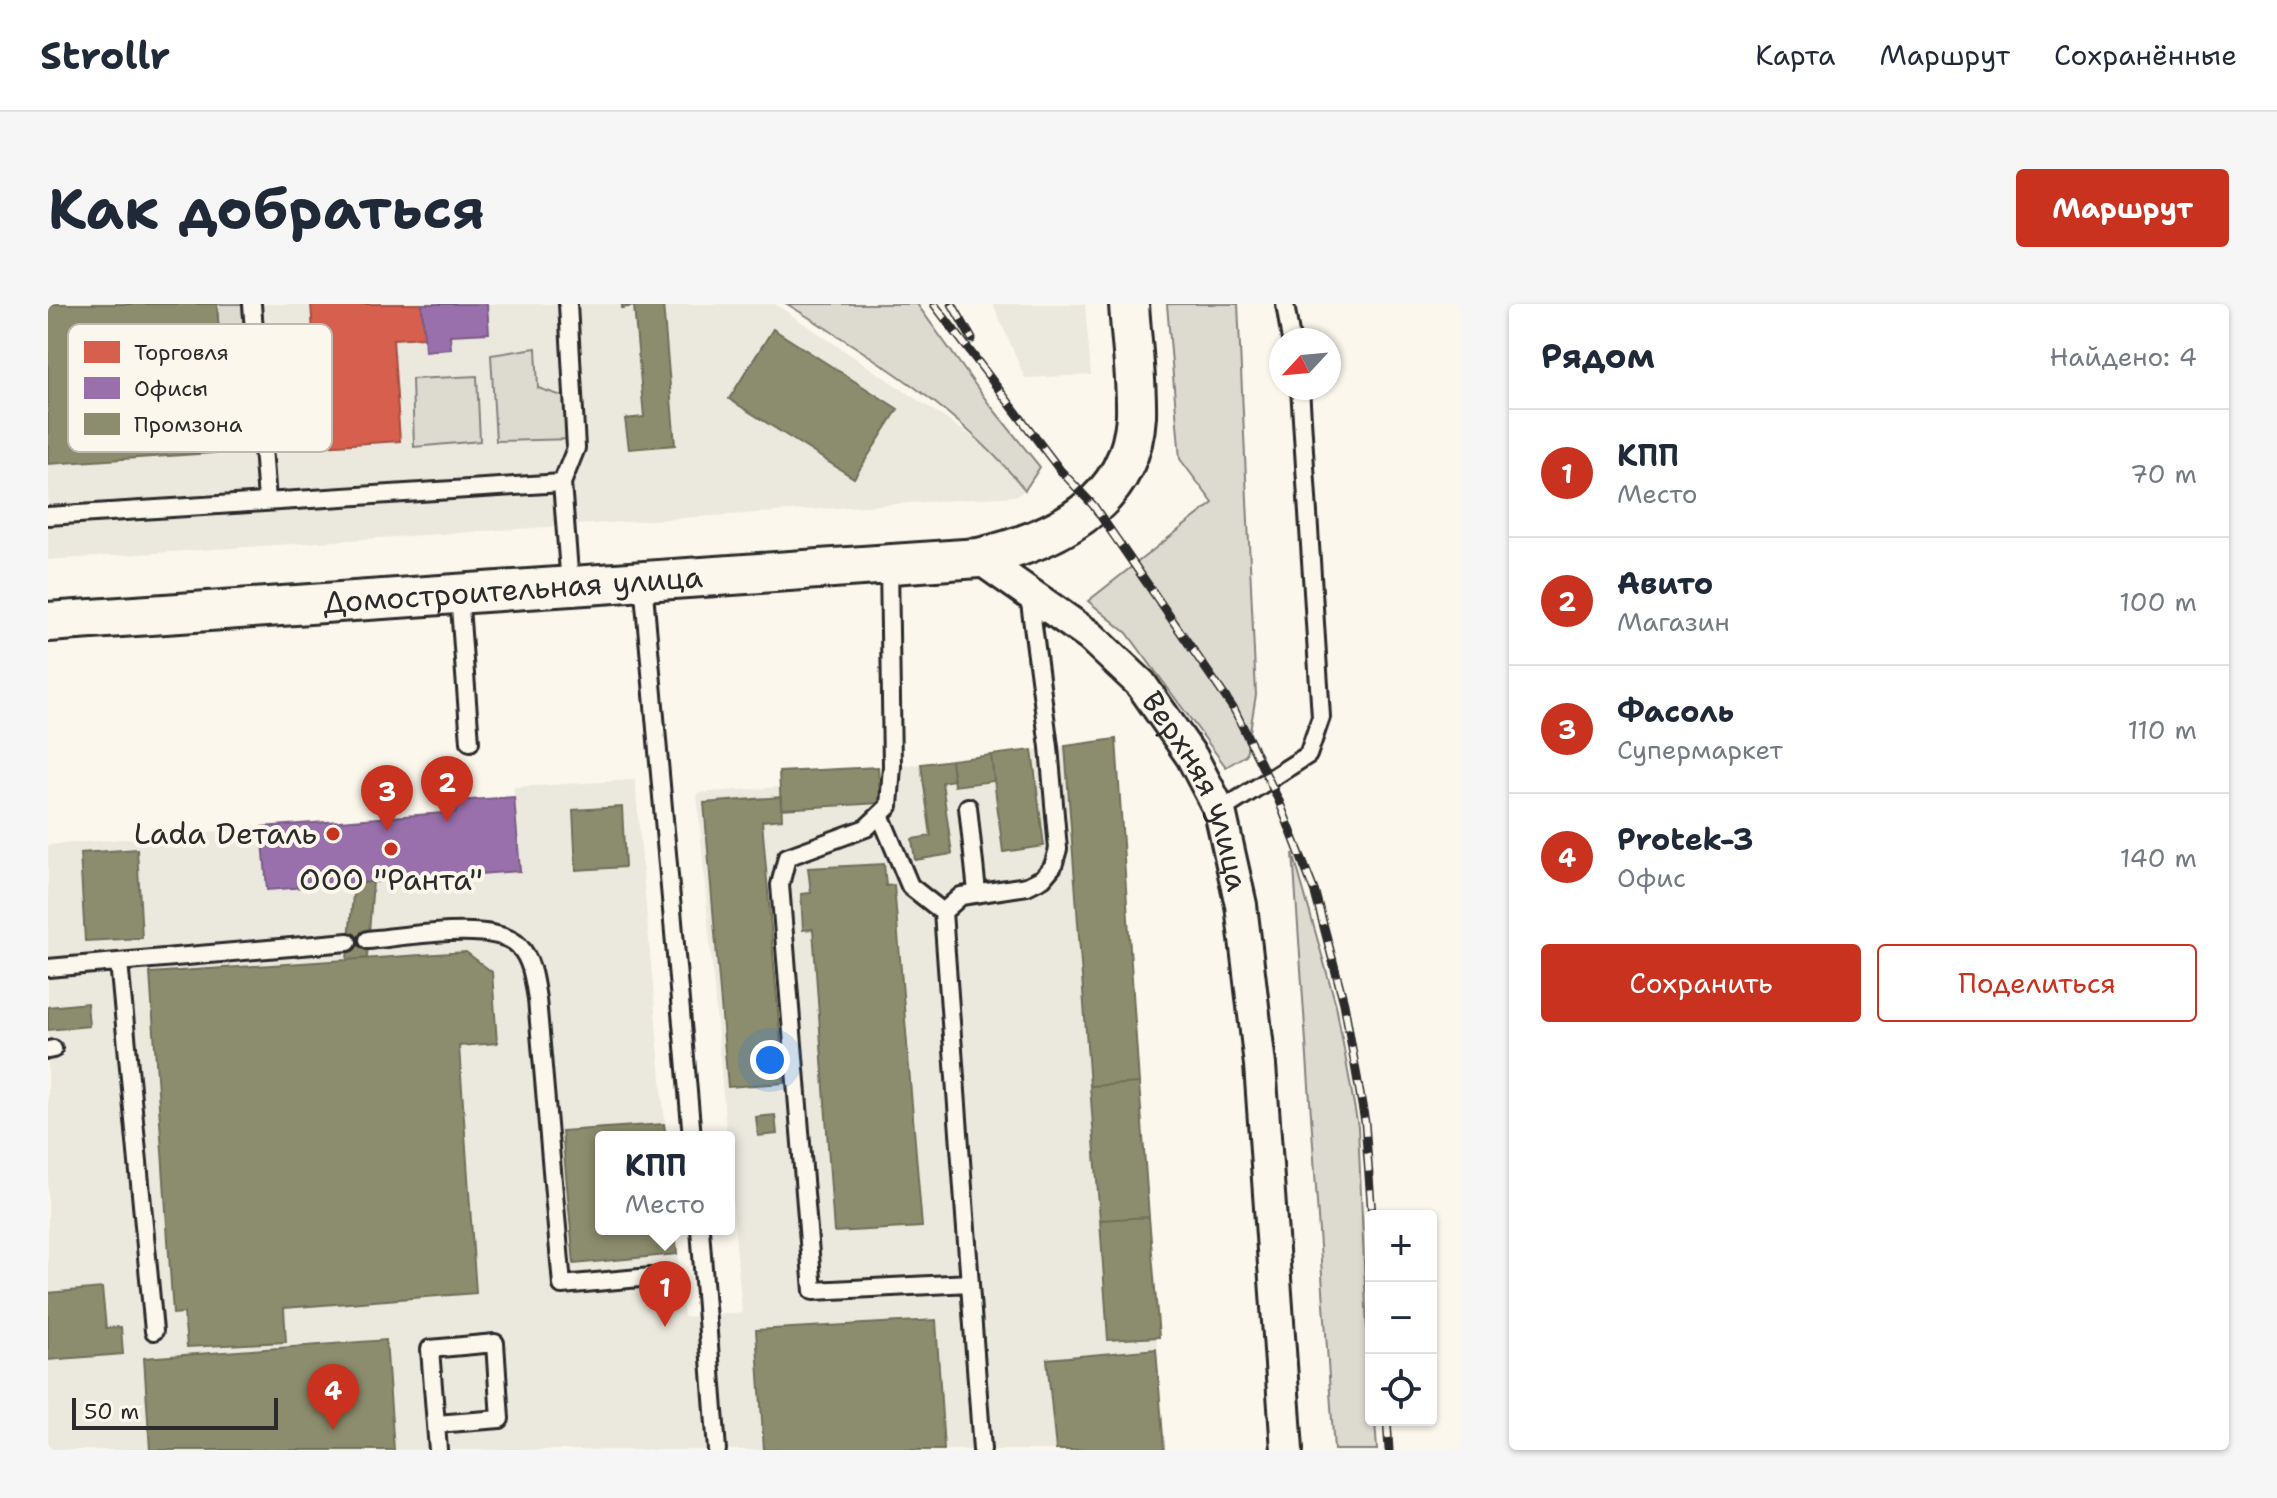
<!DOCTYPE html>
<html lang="ru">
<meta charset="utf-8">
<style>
body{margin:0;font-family:"Shantell Sans",sans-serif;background:#f6f6f7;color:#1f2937}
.controls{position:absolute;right:24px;bottom:24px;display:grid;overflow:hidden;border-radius:8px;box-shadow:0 2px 6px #0004}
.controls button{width:72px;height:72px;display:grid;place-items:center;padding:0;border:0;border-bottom:2px solid #e0e1e3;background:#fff;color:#1f2937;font:40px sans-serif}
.compass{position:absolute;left:1221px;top:24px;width:72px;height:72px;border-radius:50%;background:#fff;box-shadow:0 2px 6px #0004;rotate:244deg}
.scale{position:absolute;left:24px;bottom:20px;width:206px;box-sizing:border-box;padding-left:8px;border:4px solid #2b2b2b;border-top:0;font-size:22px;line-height:28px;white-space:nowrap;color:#2b2b2b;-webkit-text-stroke:6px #fbf7ec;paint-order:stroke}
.you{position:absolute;left:722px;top:756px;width:28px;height:28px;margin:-20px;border:6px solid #fff;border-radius:50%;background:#1a73e8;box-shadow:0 0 0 12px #1a73e833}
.badge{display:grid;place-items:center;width:52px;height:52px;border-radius:50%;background:#c8321e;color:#fff;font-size:26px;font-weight:700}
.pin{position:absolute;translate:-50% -66px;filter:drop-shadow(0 2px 4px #0008)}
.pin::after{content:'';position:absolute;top:42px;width:28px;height:24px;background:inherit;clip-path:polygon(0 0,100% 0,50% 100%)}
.popup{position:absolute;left:547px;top:827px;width:140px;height:104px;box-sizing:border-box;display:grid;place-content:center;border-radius:8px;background:#fff;filter:drop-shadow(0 2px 6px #0005);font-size:26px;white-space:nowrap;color:#747a83}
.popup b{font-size:30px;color:#1f2937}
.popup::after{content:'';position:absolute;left:50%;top:100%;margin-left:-16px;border:16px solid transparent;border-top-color:#fff}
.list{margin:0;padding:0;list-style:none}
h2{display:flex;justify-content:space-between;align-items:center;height:104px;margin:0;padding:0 32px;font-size:34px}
h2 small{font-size:26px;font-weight:400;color:#747a83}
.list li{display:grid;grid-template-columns:52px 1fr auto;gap:24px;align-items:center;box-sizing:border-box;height:128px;padding:0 32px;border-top:2px solid #e0e1e3}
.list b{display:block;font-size:30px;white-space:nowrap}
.list p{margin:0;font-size:26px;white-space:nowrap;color:#747a83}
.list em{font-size:26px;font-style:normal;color:#747a83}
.actions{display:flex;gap:16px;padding:24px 32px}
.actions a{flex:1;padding:18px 0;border:2px solid #c8321e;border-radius:8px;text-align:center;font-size:28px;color:#c8321e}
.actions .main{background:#c8321e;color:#fff}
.icon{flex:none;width:44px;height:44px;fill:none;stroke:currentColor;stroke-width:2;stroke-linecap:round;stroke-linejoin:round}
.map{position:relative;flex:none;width:1413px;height:1146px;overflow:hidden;border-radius:8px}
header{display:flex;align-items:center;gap:48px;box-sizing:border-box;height:112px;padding:0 40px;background:#fff;border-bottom:2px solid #e0e1e3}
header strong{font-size:38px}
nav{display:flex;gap:44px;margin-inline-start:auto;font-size:28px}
.intro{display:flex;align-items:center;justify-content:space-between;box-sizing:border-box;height:192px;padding:0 48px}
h1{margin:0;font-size:56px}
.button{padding:20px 36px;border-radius:8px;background:#c8321e;color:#fff;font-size:28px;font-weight:700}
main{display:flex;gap:48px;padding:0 48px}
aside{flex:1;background:#fff;border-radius:8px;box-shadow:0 2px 6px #0004}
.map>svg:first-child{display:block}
.built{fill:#ebe8de}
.green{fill:#dddad0;stroke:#84827e;stroke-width:2}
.shops{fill:#d6604d;stroke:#a35043;stroke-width:2}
.offices{fill:#9970ab;stroke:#785b85;stroke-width:2}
.industry{fill:#8c8c6e;stroke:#6f6f5a;stroke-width:2}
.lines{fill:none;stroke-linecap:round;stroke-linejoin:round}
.service-casing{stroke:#2b2b2b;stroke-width:22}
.minor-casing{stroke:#2b2b2b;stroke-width:36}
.tertiary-casing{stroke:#2b2b2b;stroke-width:44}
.service{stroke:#fbf7ec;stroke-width:16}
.minor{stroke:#fbf7ec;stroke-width:30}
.tertiary{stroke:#fbf7ec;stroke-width:38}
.rail-casing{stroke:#2b2b2b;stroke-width:9}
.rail{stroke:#fbf7ec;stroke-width:6;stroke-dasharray:18;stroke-linecap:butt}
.poi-dot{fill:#c8321e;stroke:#fbf7ec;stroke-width:3}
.labels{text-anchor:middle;stroke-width:8;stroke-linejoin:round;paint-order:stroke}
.street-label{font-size:30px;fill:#2b2b2b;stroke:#fbf7ec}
.poi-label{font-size:30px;fill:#2b2b2b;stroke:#fbf7ec;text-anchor:end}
.key{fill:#fbf7ec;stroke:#bdbab2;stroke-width:2}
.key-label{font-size:22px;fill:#2b2b2b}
</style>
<header>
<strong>Strollr</strong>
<nav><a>Карта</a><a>Маршрут</a><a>Сохранённые</a></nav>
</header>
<div class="intro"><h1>Как добраться</h1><a class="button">Маршрут</a></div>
<main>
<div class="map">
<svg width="1413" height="1146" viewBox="0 0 1413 1146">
<rect width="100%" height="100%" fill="#fbf7ec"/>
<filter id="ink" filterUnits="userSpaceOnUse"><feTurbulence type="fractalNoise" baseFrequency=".0125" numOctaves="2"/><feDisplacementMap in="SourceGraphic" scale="16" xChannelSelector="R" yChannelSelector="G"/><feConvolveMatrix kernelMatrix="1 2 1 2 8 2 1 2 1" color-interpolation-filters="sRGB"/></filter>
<g filter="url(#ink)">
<!-- built -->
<path class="built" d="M0 0H727L947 148 977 186 968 192 0 256Z
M945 0H1037L1043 71 977 74Z
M1068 435 1116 1146H0V541L407 508V497L466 493V483L587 476 618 833H553V925H627L636 1013 694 1009 649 489 731 483V468L873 460Z"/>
<!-- green -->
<path class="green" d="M169 0H194L204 147 179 148Z
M739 0H869L941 100 992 163 977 186C915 108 824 52 739 0Z
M1119 0H1190L1208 391 1198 451 1178 463 1079 329 1040 297 1165 199 1132 155Z
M488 44 490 84 523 95 525 135 448 137 443 51Z
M236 45 239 106H226L223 46Z
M429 72 432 137 366 143 364 75Z
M1245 549 1288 701 1310 823 1323 1116H1327L1329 1146H1286Z"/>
<!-- shops -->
<path class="shops" d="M263 0H374L376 33 345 35 352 137 273 142Z"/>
<!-- offices -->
<path class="offices" d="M374 0H439L441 29 402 31 403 45 377 47Z
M466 493 472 567 219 586 214 523 408 508 407 497Z"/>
<!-- industry -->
<path class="industry" d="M0 0H169L179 148 0 160Z
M574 0H615L627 141 581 145 577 115 596 113 586 2 574 4Z
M725 25 850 105 806 174 681 95Z
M1068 435 1091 779 1042 782 1017 442Z
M984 446 996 542 955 548 943 451Z
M943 451 946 477 906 482 903 456Z
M903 456 906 476 894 478 904 550 867 556 864 535 883 532 873 460Z
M830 463 832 499 733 505 731 468Z
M733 493 734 515 714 517 736 779 680 783 656 499Z
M574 503 577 563 528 566 525 506Z
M89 545 94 634 37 637 32 549Z
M836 560 838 582 846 581 874 923 786 928 765 625 755 626 753 590 763 589 760 564Z
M325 578 319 654 299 656 306 580Z
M418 648 444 668 449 739 411 742 428 989 236 1004 238 1038 139 1043 136 1009 125 1010 102 669Z
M39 699 41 722 0 726V703Z
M1091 779 1101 913 1052 916 1042 782Z
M727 811 729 830 710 832 708 813Z
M616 820 618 833H553V925H627L629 950 526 960 514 827Z
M1101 913 1111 1033 1060 1036 1052 916Z
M54 984 58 1024 73 1023 75 1050 0 1056V989Z
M888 1016 896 1146H716L708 1026Z
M338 1036 346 1146H102L96 1054Z
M1108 1045 1116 1146H1008L999 1055Z"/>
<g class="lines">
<!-- service casing -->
<g class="service-casing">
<path id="service" d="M204 0 219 196
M520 0 528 144 514 179 522 281
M1237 0 1243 36
M0 212 514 179
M841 260 844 462 841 502 818 524 739 553 732 581 765 987 922 979
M595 277 644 833
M411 289 422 438
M920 503 929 588
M1172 507 1260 451 1273 413 1252 84
M833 513 862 582 895 608
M320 636C355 633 447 616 471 642 484 656 486 677 489 695L514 981 603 973
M71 658 106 1027
M0 664 300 638
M0 746 5 745
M652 925 669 1146
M388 1120 452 1115 447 1039 382 1045 390 1146
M934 1146 895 608 913 592 979 582 995 574 1005 562 1010 545 1001 443 981 291"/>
</g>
<!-- minor casing -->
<g class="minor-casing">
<g id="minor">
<path id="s1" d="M931 254 1042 332 1093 380 1144 453 1172 507 1193 601 1212 761 1239 1146"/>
</g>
</g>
<!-- tertiary casing -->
<g class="tertiary-casing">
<g id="tertiary">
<path id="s2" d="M0 318 931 254C1007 236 1083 200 1088 112 1089 75 1083 36 1081 0"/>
</g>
</g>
<!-- service -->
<use href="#service" class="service"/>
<!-- minor -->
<use href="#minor" class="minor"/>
<!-- tertiary -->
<use href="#tertiary" class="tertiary"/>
<!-- rail casing -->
<g class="rail-casing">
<path id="rail" d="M886 0 1012 166 1045 201 1187 407 1231 497 1267 589 1296 699 1317 818 1324 912
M904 0 924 35
M1339 1116 1341 1146"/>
</g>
<!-- rail -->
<use href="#rail" class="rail"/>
</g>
</g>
<!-- markers -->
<g class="poi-dot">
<circle cx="285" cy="530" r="8"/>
<circle cx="343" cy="545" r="8"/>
</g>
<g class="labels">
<!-- street labels -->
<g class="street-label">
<text dy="10" stroke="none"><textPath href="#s2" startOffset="466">Домостроительная улица</textPath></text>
<text dy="10" stroke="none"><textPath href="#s1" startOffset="328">Верхняя улица</textPath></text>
</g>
<!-- poi labels -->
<g class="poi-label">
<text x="269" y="540">Lada Dеталь</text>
<text x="343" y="586" text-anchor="middle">ООО "Ранта"</text>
</g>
</g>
<!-- legend -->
<rect x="20" y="20" width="264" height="128" rx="12" class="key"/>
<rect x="36" y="37" width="36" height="22" fill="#d6604d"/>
<rect x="36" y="73" width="36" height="22" fill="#9970ab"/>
<rect x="36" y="109" width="36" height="22" fill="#8c8c6e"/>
<g class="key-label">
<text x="86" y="56">Торговля</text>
<text x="86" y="92">Офисы</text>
<text x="86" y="128">Промзона</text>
</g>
</svg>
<div class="controls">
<button>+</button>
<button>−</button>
<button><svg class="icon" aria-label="locate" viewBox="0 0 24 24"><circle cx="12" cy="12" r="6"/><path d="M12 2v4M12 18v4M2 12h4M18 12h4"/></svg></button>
</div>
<svg class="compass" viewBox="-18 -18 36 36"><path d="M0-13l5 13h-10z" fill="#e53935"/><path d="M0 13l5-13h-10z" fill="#747a83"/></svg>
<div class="scale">50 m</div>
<div class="you"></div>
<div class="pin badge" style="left:617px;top:1023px">1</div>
<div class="popup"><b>КПП</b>Место</div>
<div class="pin badge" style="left:399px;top:518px">2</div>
<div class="pin badge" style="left:339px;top:527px">3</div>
<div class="pin badge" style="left:285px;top:1126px">4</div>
</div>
<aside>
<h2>Рядом<small>Найдено: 4</small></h2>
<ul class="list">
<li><span class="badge">1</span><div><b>КПП</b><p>Место</p></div><em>70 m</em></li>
<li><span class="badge">2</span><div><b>Авито</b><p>Магазин</p></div><em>100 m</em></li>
<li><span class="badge">3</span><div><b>Фасоль</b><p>Супермаркет</p></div><em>110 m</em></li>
<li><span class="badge">4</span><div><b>Protek-3</b><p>Офис</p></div><em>140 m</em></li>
</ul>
<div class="actions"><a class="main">Сохранить</a><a>Поделиться</a></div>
</aside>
</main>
